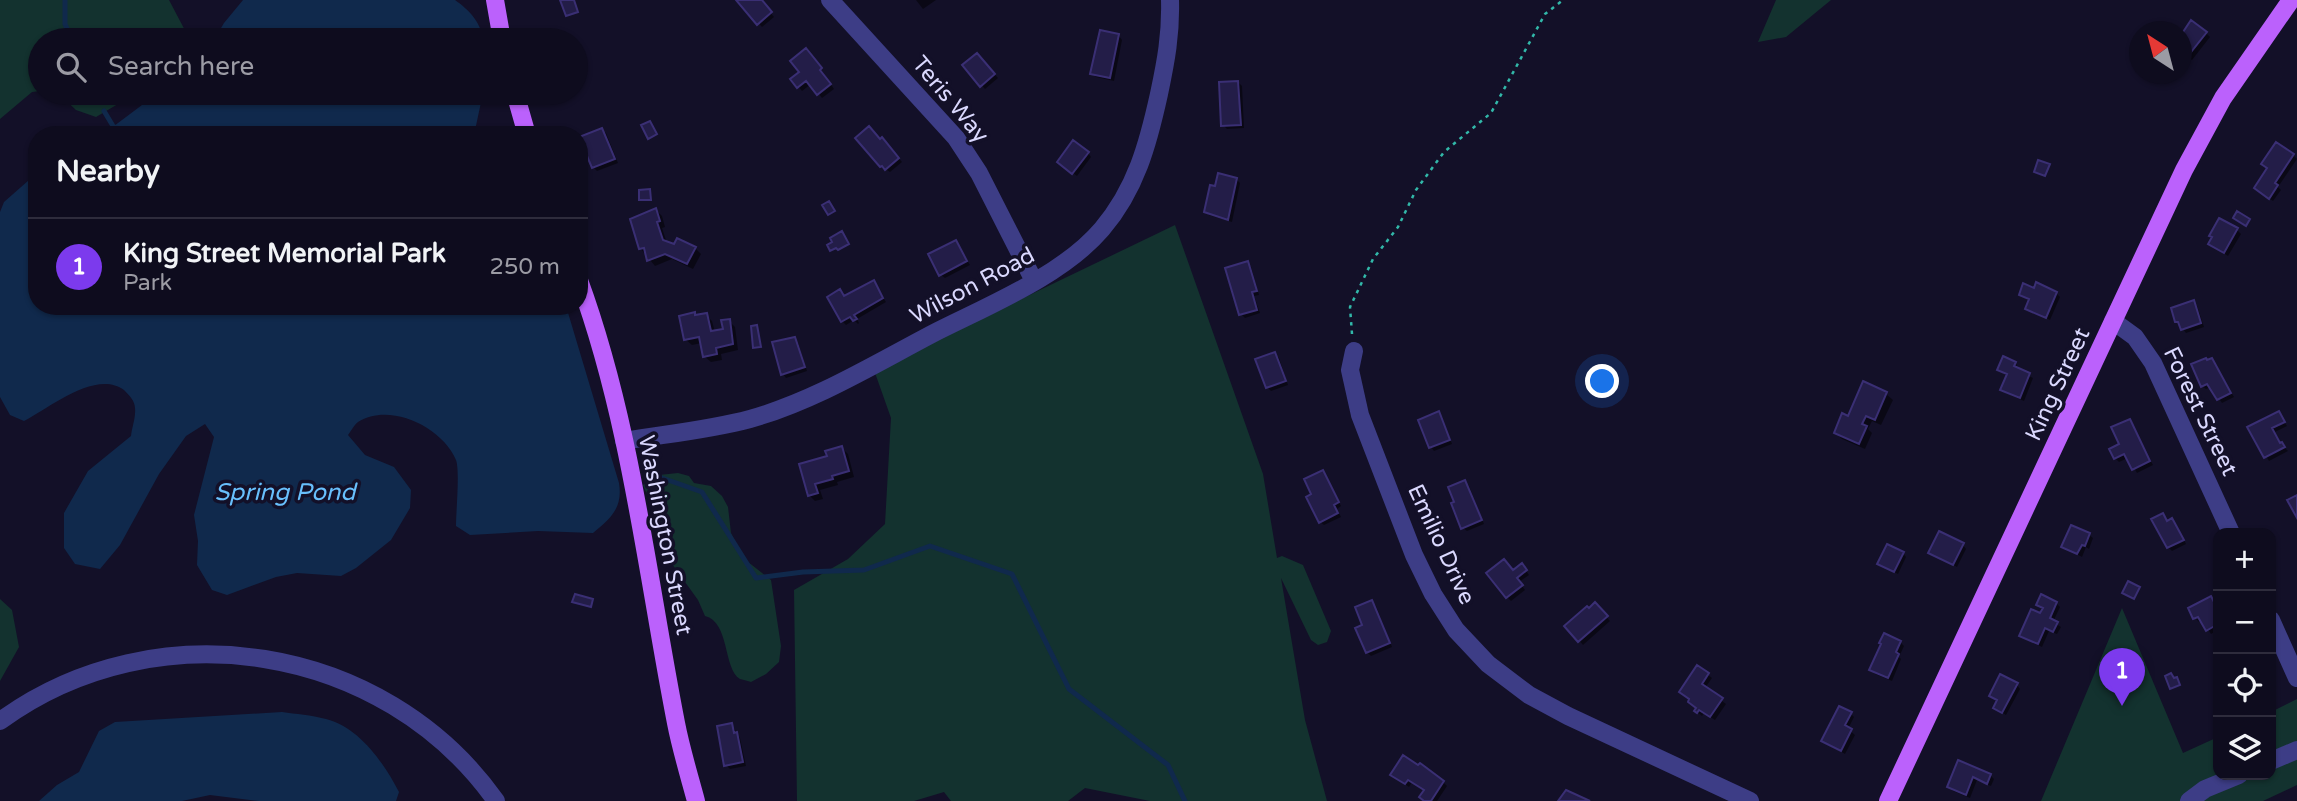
<!DOCTYPE html>
<meta charset="utf-8">
<style>
body{margin:0;font-family:"Varela Round",sans-serif;background:#171527;color:#f1f3f6}
.controls{position:absolute;right:21px;bottom:21px;display:grid;overflow:hidden;border-radius:14px;box-shadow:0 2px 5px #0004}
.controls button{width:63px;height:63px;display:grid;place-items:center;padding:0;border:0;border-bottom:2px solid #2e2c3c;background:#0e0c1e;color:#f1f3f6;font:35px sans-serif}
.compass{position:absolute;left:2129px;top:21px;width:63px;height:63px;border-radius:50%;background:#0e0c1e;box-shadow:0 2px 5px #0004;rotate:324deg}
.you{position:absolute;left:1603px;top:382px;width:24px;height:24px;margin:-18px;border:5px solid #fff;border-radius:50%;background:#1a73e8;box-shadow:0 0 0 10px #1a73e833}
.badge{display:grid;place-items:center;width:46px;height:46px;border-radius:50%;background:#7c3aed;color:#fff;font-size:23px;font-weight:700}
.pin{position:absolute;translate:-50% -58px;filter:drop-shadow(0 2px 4px #0008)}
.pin::after{content:'';position:absolute;top:37px;width:24px;height:21px;background:inherit;clip-path:polygon(0 0,100% 0,50% 100%)}
.list{margin:0;padding:0;list-style:none}
h2{display:flex;justify-content:space-between;align-items:center;height:91px;margin:0;padding:0 28px;font-size:30px}
h2 small{font-size:23px;font-weight:400;color:#9b9ba4}
.list li{display:grid;grid-template-columns:46px 1fr auto;gap:21px;align-items:center;box-sizing:border-box;height:98px;padding:0 28px;border-top:2px solid #2e2c3c}
.list b{display:block;font-size:26px;white-space:nowrap}
.list p{margin:0;font-size:23px;white-space:nowrap;color:#9b9ba4}
.list em{font-size:23px;font-style:normal;color:#9b9ba4}
.icon{flex:none;width:38px;height:38px;fill:none;stroke:currentColor;stroke-width:2;stroke-linecap:round;stroke-linejoin:round}
.map{position:relative;flex:none;width:2297px;height:801px;overflow:hidden}
.search{position:absolute;background:#0e0c1e;box-shadow:0 2px 5px #0004;left:28px;top:28px;width:560px;height:77px;display:flex;align-items:center;gap:18px;box-sizing:border-box;padding:0 24px;border-radius:38px;color:#9b9ba4;font-size:26px}
.panel{position:absolute;background:#0e0c1e;box-shadow:0 2px 5px #0004;left:28px;top:126px;width:560px;height:189px;border-radius:28px}
.map>svg:first-child{display:block}
.green{fill:#13322f}
.water{fill:#10294c}
.shadow{fill:#0007}
.lines{fill:none;stroke-linecap:round;stroke-linejoin:round}
.stream{stroke:#10294c;stroke-width:5}
.building{fill:#231d48;stroke:#3a2f74;stroke-width:2}
.path{stroke:#32b8a9;stroke-width:2.5;stroke-dasharray:3.5 5;stroke-linecap:butt}
.minor{stroke:#3d3d86;stroke-width:18}
.major{stroke:#bb61fc;stroke-width:18}
.labels{text-anchor:middle;stroke-width:7;stroke-linejoin:round;paint-order:stroke}
.street-label{font-size:23px;fill:#dad8fe;stroke:#131028}
.water-label{font-size:24px;font-style:italic;fill:#68bffc;stroke:#131028}
</style>
<div class="map">
<svg width="2297" height="801" viewBox="0 0 2297 801">
<rect width="100%" height="100%" fill="#131028"/>
<!-- green -->
<path class="green" d="M0 0H169L189 38 185 40H40V91L32 92 0 119Z
M1776 0H1831L1786 37 1758 42Z
M58 93H125L118 104 96 117 76 110Z
M1175 225 1263 474 1277 558 1282 556 1303 565 1331 631 1327 642 1318 645 1311 640 1281 578 1305 720 1327 801H1150L1085 788 1068 801H951L944 792 914 801H797L794 590 848 559 885 524 891 418 874 370Z
M678 473 689 476 694 483 711 486 722 496 728 507 731 533 743 558 771 580 781 646 779 662 766 674 751 682C748 681 744 680 740 679 723 669 730 622 705 616L698 600 667 557 659 522 643 485 659 475Z
M0 599 12 610 19 647 0 681Z
M2122 608 2183 753 2218 737V775H2271V712L2297 699V785L2263 801H2041Z"/>
<!-- water -->
<path class="water" d="M243 0H455C469 10 481 22 483 40H214L224 23Z
M158 93H483L474 135H99L114 126Z
M37 173V306H566L619 483C623 508 611 518 593 533L538 531 470 535 456 526C456 511 460 471 456 460 442 427 390 402 358 422 354 425 351 431 348 435L365 455 394 467 411 490 410 508 391 540 356 568 341 576 297 573 276 577 227 595 212 590 197 565 198 541 194 515 214 437 205 424 186 436 159 474 120 545 100 569 75 564 64 548V513L88 471 131 436C132 427 136 417 135 408 135 401 129 395 124 390 96 369 49 408 24 421L10 415 0 397V212L4 202Z
M282 712C296 714 311 715 326 719 359 727 384 763 399 792L396 801H259L210 795 182 801H39L57 785 79 772 99 731 115 722Z"/>
<!-- shadow -->
<path class="shadow" d="M738 0H760L774 17 762 27Z
M916 0H936L923 9Z
M2206 33 2210 37 2192 60 2182 53V35Z
M1119 36 1122 40 1114 81 1096 77 1092 74Z
M810 54 834 89 822 98 811 84 802 91 792 79 801 72Z
M977 55 998 78 985 89 965 66Z
M1238 82 1242 86 1244 128 1227 129 1223 125Z
M602 130 606 133 618 163 597 171 593 167Z
M880 141 886 143 902 162 890 172 881 166Z
M1088 153 1091 157 1077 176 1063 166Z
M2293 155 2297 159 2278 187 2281 190 2273 201 2260 192Z
M1236 179 1240 183 1232 222 1209 215 1206 211Z
M656 210 662 216 665 227 662 228 667 243 695 248 701 254 693 269 672 259 655 266 640 248Z
M2237 230 2241 234 2228 256 2210 244Z
M956 242 970 265 945 278 941 275Z
M1247 263 1251 267 1259 295 1254 296 1260 313 1245 318 1241 314Z
M873 282 886 302 857 319 859 323 858 324 854 320 846 325 842 321 840 291 845 298Z
M2035 290 2056 293 2060 297 2050 320 2027 308 2030 301 2021 294Z
M2193 302 2197 306 2204 327 2186 333 2177 321Z
M706 315 712 321 715 332 725 330 729 321 735 327 738 350 721 354 722 360 711 362 704 356 702 343 692 345 685 339 697 317Z
M794 339 798 343 807 371 786 378 783 374Z
M1275 354 1279 358 1288 385 1271 391 1267 387Z
M2212 360 2234 397 2222 403 2211 387 2206 389 2202 386Z
M2015 363 2018 367 2017 370 2033 378 2024 401 2006 393 2002 389 2008 376 1999 370Z
M1864 384 1886 394 1893 400 1881 425 1872 421 1868 429 1872 433 1865 449 1842 439 1836 433 1848 418Z
M2278 413 2287 426 2275 432 2281 444 2288 451 2269 461 2250 428Z
M1438 414 1442 417 1452 444 1434 451 1431 447 1420 421Z
M2129 421 2153 465 2137 473 2128 458 2119 462 2115 458Z
M842 448 848 454 854 477 837 482 838 485 820 490 823 499 815 501 809 495 829 457Z
M1323 472 1341 506 1337 509 1341 517 1324 525 1320 522 1314 495Z
M1465 482 1469 486 1484 524 1467 531 1463 528 1456 502Z
M2163 515 2168 522 2172 520 2176 524 2186 544 2172 551 2168 547Z
M2089 535 2093 538 2089 549 2086 547 2082 557 2064 547Z
M1963 545 1966 549 1957 567 1930 552Z
M1903 553 1906 557 1898 574 1879 564Z
M1525 569 1529 575 1519 582 1525 590 1511 601 1507 597 1513 572Z
M2211 598 2218 609V630L2211 634 2202 620 2199 622 2195 618 2190 609Z
M1372 602 1376 606 1392 647 1371 656 1367 652 1365 626Z
M2056 603 2060 607 2053 622 2061 627 2057 634 2049 631 2042 647 2025 639 2021 635 2044 609 2038 605Z
M1595 605 1610 621 1583 645 1567 626Z
M1900 642 1904 646 1899 657 1901 659 1892 681 1875 674 1872 670Z
M1698 667 1712 678 1705 688 1726 704 1715 720 1704 713 1702 716 1696 711Z
M2017 685 2020 689 2006 715 1995 708 1999 701 1995 699Z
M1850 713 1854 717 1848 729 1855 735 1845 754 1823 741Z
M732 725 740 738 746 766 730 769 726 765Z
M1959 763 1990 775 1994 779 1991 786 1977 780 1970 798 1953 791 1949 787Z
M1396 778 1443 782 1447 786 1437 801H1425V791L1412 782 1409 787Z"/>
<g class="lines">
<!-- stream -->
<path class="stream" d="M65 0V24L72 40
M104 111 113 126 127 135
M648 473 702 492 756 578 803 572 864 570 930 546 1012 574 1069 689 1168 765 1185 801"/>
</g>
<!-- building -->
<path class="building" d="M560 0H574L578 12 566 16Z
M736 0H762L772 12 757 25Z
M2191 20 2207 32 2187 57 2182 53 2180 32H2183Z
M1100 30 1119 34 1110 78 1090 74Z
M806 48 822 68 820 70 831 84 817 95 806 81 797 88 790 79 799 72 790 61Z
M977 53 995 74 980 87 962 65Z
M1238 81 1241 125 1221 126 1219 82Z
M650 121 657 134 648 139 641 125Z
M869 126 880 139 882 137 899 158 885 170 882 166 880 167 855 138Z
M602 128 615 159 592 168 579 137Z
M1073 140 1089 152 1072 174 1057 162Z
M2276 142 2294 154 2275 183 2278 185 2269 199 2254 188 2267 168 2261 164Z
M2038 160 2050 164 2045 176 2034 172Z
M1218 173 1237 178 1228 220 1204 212 1210 185 1215 186Z
M650 189 651 200H639V190Z
M829 201 835 211 828 215 822 205Z
M656 208 660 221 657 222 663 240 674 244 677 238 696 247 687 264 665 254 647 261 644 248 639 249 630 219Z
M2237 211 2250 219 2246 226 2233 218Z
M2219 218 2238 228 2224 253 2208 244 2212 237 2209 236Z
M842 231 849 244 838 250 836 248 830 251 827 245 832 242 830 238Z
M956 240 967 261 939 276 928 254Z
M1248 261 1257 291 1252 292 1257 310 1239 315 1225 268Z
M874 280 883 298 854 315 857 319 853 321 850 317 841 322 827 297 840 289 844 296Z
M2036 282 2057 292 2046 318 2025 309 2029 299 2019 295 2023 283 2034 288Z
M2194 300 2201 323 2181 330 2178 322H2175L2171 308Z
M695 312V315L707 313 711 331 723 329 721 320 730 319 733 344 716 348 717 354 703 357 699 337 684 340 679 316Z
M757 325 761 347 753 348 751 326Z
M795 337 805 367 781 375 772 342Z
M1275 352 1286 381 1266 388 1255 359Z
M2003 356 2016 362 2014 366 2030 373 2020 398 2000 390 2007 374 1997 370Z
M2206 358 2207 360 2212 358 2231 393 2217 400 2207 384 2201 387 2191 364Z
M1863 381 1887 392 1875 420 1866 416 1862 424 1867 426 1859 444 1834 433 1842 413 1848 416Z
M1439 411 1450 440 1429 448 1418 420Z
M2279 411 2285 422 2272 428 2280 443 2282 442 2285 447 2264 458 2247 427Z
M2130 419 2150 461 2132 470 2124 454 2114 459 2109 449 2119 444 2111 427Z
M842 446 849 471 832 476 833 479 815 484 818 493 808 496 799 464 827 456 825 451Z
M1323 470 1339 502 1334 505 1338 513 1319 523 1306 497 1311 494 1304 479Z
M1465 480 1482 520 1461 529 1451 503 1454 502 1448 487Z
M2297 495V518L2287 500Z
M2163 513 2167 521 2172 518 2184 540 2167 548 2151 519Z
M2071 525 2090 533 2085 546 2082 545 2077 554 2061 547Z
M1939 531 1964 543 1953 565 1928 553Z
M1887 544 1904 552 1894 572 1877 564Z
M1504 559 1513 570 1522 563 1527 570 1517 578 1523 585 1506 598 1486 573Z
M2128 581 2140 587 2134 599 2122 593Z
M575 594 593 599 591 607 572 602Z
M2041 594 2057 602 2050 618 2058 622 2053 632 2045 628 2038 644 2019 636 2031 609 2040 613 2043 608 2036 605Z
M2211 596 2218 610V624L2206 631 2198 617 2193 619 2188 608Z
M1372 600 1390 643 1366 653 1355 628 1362 625 1355 607Z
M1595 602 1608 616 1578 642 1564 626 1587 606 1589 608Z
M1884 633 1901 641 1896 652 1899 654 1888 678 1869 670 1881 644 1879 643Z
M1697 665 1709 673 1702 684 1723 698 1710 717 1699 710 1697 713 1694 711 1696 708 1688 702 1689 699 1679 692Z
M2171 673 2174 678 2177 677 2180 685 2170 689 2165 676Z
M2000 674 2018 683 2002 713 1993 708 1997 700 1989 696Z
M1839 706 1852 712 1845 725 1852 729 1841 751 1821 741Z
M732 723 734 733 737 732 743 762 724 766 717 726Z
M1403 755 1418 765 1420 763 1444 781 1431 801H1424L1419 797 1424 790 1408 780 1405 784 1390 775Z
M1958 760 1991 774 1987 784 1973 777 1966 795 1947 787Z
M1566 790 1590 801H1558Z"/>
<g class="lines">
<!-- path -->
<path class="path" d="M1352 334 1350 307 1373 259 1398 227 1416 190 1444 152 1491 113 1545 14 1563 0"/>
<!-- minor -->
<path class="minor" d="M830 0 956 138 979 173 1034 281
M2113 321 2135 337 2153 363 2231 533
M1354 351 1350 370 1360 415 1414 555 1433 594 1456 630 1488 664 1529 695 1568 716 1750 801
M624 441C666 434 709 430 750 419 814 401 873 365 932 334 987 306 1062 276 1102 229 1136 189 1148 144 1159 94 1166 61 1171 34 1170 0
M2271 620 2297 678
M0 721C156 607 384 643 496 801
M2271 761 2297 750
M2189 801 2205 789 2239 775"/>
<!-- major -->
<path class="major" d="M495 0 502 40
M515 93 527 135
M579 280C631 422 647 575 676 723 681 749 689 775 696 801
M1888 801 2184 170 2223 98 2291 0"/>
</g>
<g class="labels">
<!-- street labels -->
<g class="street-label">
<text transform="translate(951 99) rotate(50)" y="8">Teris Way</text>
<text transform="translate(972 285) rotate(-28)" y="8">Wilson Road</text>
<text transform="translate(2057 384) rotate(-65)" y="8">King Street</text>
<text transform="translate(2201 411) rotate(64)" y="8">Forest Street</text>
<text transform="translate(666 535) rotate(79)" y="8">Washington Street</text>
<text transform="translate(1442 544) rotate(65)" y="8">Emilio Drive</text>
</g>
<!-- water labels -->
<g class="water-label">
<text x="285" y="500">Spring Pond</text>
</g>
</g>
</svg>
<div class="controls">
<button>+</button>
<button>−</button>
<button><svg class="icon" aria-label="locate" viewBox="0 0 24 24"><circle cx="12" cy="12" r="6"/><path d="M12 2v4M12 18v4M2 12h4M18 12h4"/></svg></button>
<button><svg class="icon" aria-label="layers" viewBox="0 0 24 24"><path d="M12 4l9 5-9 5-9-5zM3 14l9 5 9-5"/></svg></button>
</div>
<svg class="compass" viewBox="-18 -18 36 36"><path d="M0-13l5 13h-10z" fill="#e53935"/><path d="M0 13l5-13h-10z" fill="#9b9ba4"/></svg>
<div class="you"></div>
<div class="pin badge" style="left:2122px;top:706px">1</div>
<div class="search"><svg class="icon" aria-label="search" viewBox="0 0 24 24"><circle cx="10" cy="10" r="6"/><path d="M15 15l6 6"/></svg>Search here</div>
<section class="panel">
<h2>Nearby<small></small></h2>
<ul class="list">
<li><span class="badge">1</span><div><b>King Street Memorial Park</b><p>Park</p></div><em>250 m</em></li>
</ul>
</section>
</div>
